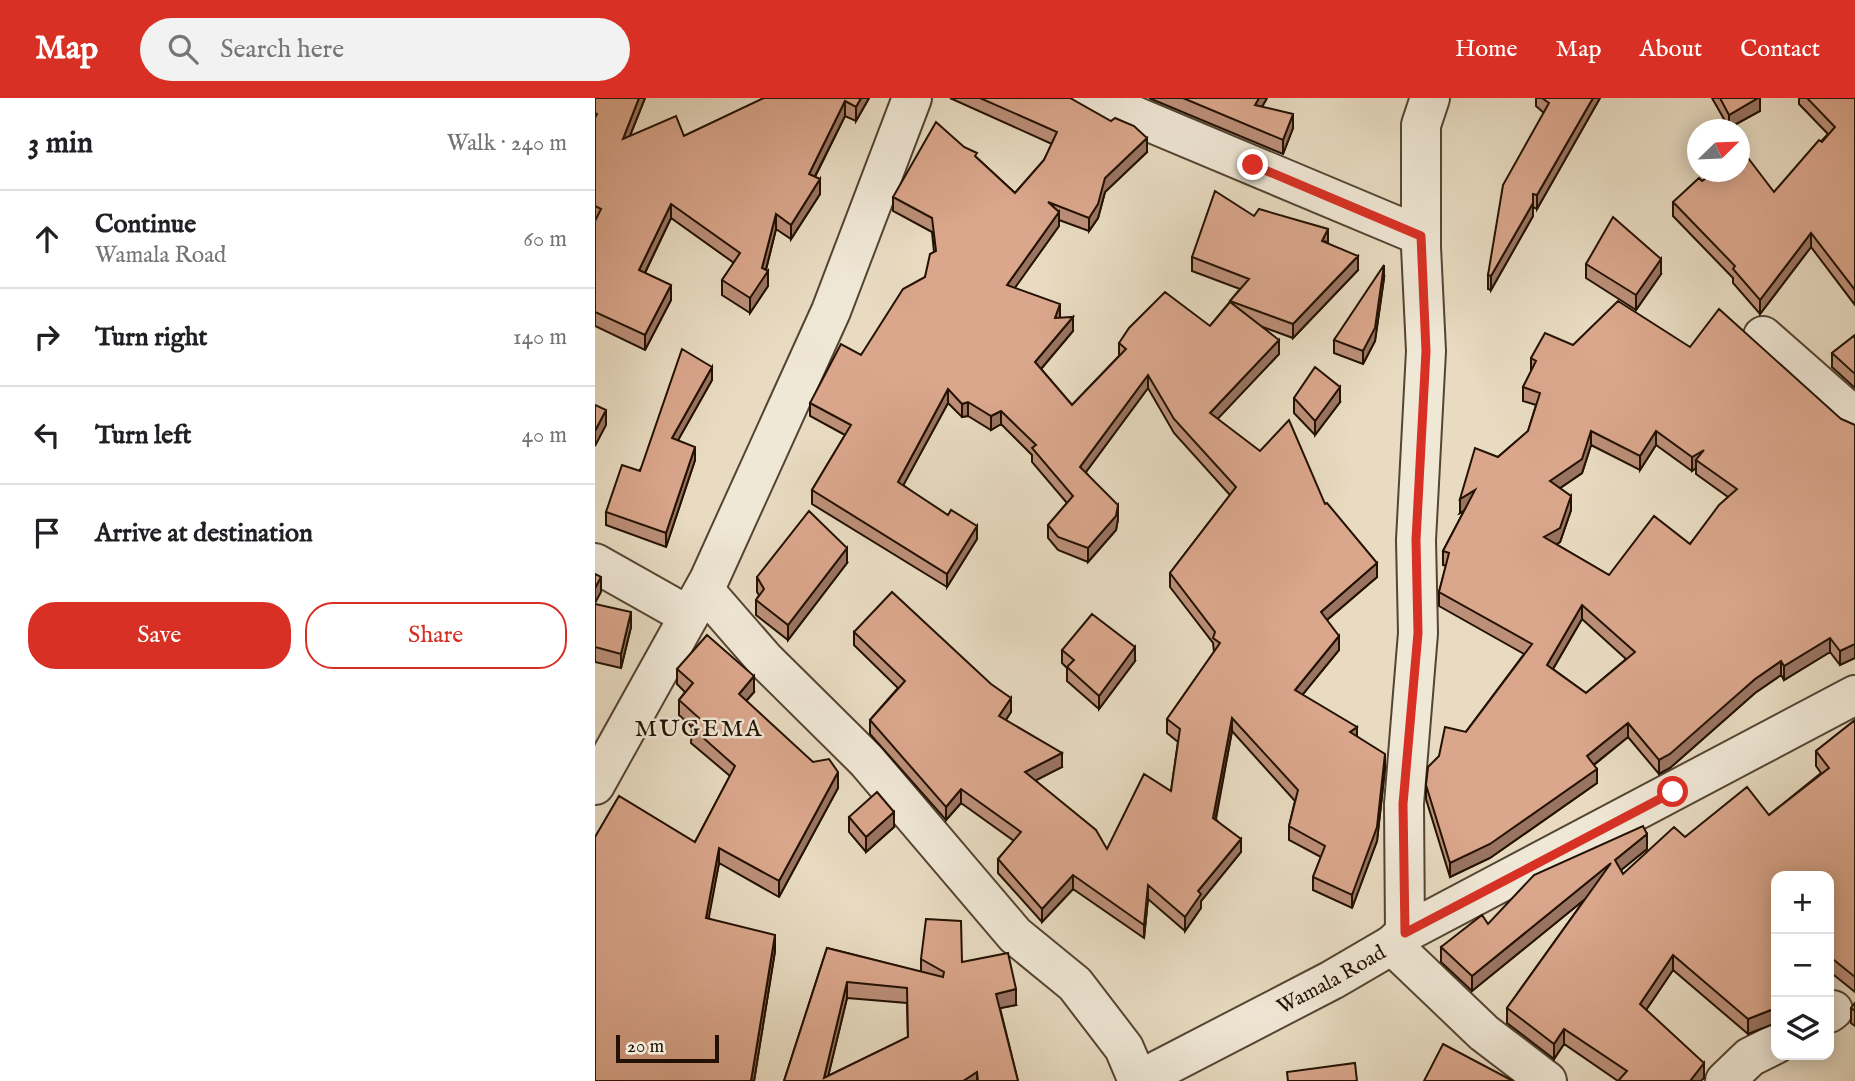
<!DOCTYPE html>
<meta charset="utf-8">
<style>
body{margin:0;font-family:"IM FELL English",serif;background:#f2f2f2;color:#202124}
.controls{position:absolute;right:21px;bottom:21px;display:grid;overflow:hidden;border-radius:14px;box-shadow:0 4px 18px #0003}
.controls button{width:63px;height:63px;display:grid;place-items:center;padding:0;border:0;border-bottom:2px solid #e0e0e0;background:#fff;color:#202124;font:35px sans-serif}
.compass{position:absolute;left:1092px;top:21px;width:63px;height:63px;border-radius:50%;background:#fff;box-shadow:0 4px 18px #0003;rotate:67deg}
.scale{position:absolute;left:21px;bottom:18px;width:103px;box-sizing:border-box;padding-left:7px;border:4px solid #231102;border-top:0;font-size:19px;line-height:24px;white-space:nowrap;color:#231102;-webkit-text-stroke:5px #f0e8d7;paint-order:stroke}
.stop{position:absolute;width:21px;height:21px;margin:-16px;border:5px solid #d93025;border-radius:50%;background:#fff}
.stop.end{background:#d93025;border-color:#fff;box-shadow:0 2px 7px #0008}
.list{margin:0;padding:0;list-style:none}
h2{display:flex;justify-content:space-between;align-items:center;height:91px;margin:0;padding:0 28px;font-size:30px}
h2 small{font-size:23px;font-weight:400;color:#757577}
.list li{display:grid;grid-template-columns:46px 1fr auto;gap:21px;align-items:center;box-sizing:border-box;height:98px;padding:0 28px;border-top:2px solid #e0e0e0}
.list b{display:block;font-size:26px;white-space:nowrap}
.list p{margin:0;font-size:23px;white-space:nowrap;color:#757577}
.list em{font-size:23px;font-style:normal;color:#757577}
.actions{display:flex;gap:14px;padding:21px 28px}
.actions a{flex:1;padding:16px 0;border:2px solid #d93025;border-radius:28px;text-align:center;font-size:24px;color:#d93025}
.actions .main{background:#d93025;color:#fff}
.icon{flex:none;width:38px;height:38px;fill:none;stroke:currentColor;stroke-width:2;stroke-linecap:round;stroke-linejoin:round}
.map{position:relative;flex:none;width:1260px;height:983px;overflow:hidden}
header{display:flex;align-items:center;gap:42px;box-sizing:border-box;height:98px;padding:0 35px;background:#d93025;color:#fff}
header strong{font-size:33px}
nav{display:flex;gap:38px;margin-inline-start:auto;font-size:24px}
.search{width:490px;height:63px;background:#f2f2f2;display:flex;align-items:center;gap:18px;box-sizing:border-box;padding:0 24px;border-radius:38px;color:#757577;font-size:26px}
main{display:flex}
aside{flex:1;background:#fff}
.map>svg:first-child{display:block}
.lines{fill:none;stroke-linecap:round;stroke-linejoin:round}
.minor-casing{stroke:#544432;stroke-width:42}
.minor{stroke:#f0e8d7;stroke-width:38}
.wall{fill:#bb8f78;stroke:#231102;stroke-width:2;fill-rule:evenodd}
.shaded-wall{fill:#997462;stroke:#231102;stroke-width:2}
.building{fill:#daa68c;stroke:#231102;stroke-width:2;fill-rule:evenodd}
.route{stroke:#d93025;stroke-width:9}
.labels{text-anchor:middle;stroke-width:5;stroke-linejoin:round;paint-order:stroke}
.street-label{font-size:21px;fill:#231102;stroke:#f0e8d7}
.quarter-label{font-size:24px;letter-spacing:2px;fill:#231102;stroke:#f0e8d7}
</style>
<header>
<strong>Map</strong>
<div class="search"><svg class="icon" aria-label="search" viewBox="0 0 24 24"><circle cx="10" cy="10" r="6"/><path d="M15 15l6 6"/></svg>Search here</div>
<nav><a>Home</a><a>Map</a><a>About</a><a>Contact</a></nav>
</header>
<main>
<aside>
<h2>3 min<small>Walk · 240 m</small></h2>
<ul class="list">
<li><svg class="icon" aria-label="ahead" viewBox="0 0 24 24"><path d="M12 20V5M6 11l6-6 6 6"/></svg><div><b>Continue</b><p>Wamala Road</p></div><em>60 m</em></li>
<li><svg class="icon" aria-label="right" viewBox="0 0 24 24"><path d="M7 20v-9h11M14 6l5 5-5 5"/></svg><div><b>Turn right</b></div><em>140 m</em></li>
<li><svg class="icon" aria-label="left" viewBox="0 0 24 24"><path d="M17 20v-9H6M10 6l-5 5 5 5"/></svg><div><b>Turn left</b></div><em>40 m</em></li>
<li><svg class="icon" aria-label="arrive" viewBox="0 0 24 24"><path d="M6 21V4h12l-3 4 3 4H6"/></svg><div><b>Arrive at destination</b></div></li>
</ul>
<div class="actions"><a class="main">Save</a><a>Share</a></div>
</aside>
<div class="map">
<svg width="1260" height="983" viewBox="0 0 1260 983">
<rect width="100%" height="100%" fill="#e8dbc1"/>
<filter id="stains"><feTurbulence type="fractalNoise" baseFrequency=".00286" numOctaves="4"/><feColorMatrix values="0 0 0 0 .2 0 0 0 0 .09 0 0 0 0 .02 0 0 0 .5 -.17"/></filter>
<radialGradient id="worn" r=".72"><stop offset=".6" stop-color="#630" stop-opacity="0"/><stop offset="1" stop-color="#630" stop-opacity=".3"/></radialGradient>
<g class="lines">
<!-- minor casing -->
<g class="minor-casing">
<g id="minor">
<path d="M497 0 826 138"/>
<path d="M1168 238 1260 319"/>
<path d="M0 465 94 518"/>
<path d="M109 492 170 562 271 662 420 837 480 886 529 950 543 983"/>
<path d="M0 687 114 482 236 213 317 0"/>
<path d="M810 835 809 706 823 535 821 442 831 253 826 149V27L835 0"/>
<path d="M797 847 889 935 952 983"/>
<path d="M1234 915 1238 912"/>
<path id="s1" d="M542 983 737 882 797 847 810 835 1260 597"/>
<path d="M1130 983 1155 959 1181 946"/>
</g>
</g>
<!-- minor -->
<use href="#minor" class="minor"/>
</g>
<!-- wall -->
<path class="wall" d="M0 0H50L35 38H89L169 0H274L261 23 250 18 220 79 225 96 196 141 181 131 171 172 173 188 155 215 127 197V182L139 165 76 120 50 175 76 202 50 252 0 228Z
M355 0H475L552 54 510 94 503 120 494 133 464 122V128L419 190 465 220 478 233 446 271 477 307 524 258V245L615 228 635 204V203L645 191 597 173V159L659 118 732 145 763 172 698 240 665 228 684 256 622 321 730 406 782 479 732 522 744 552 707 597 762 638 790 670 782 743 757 810 718 792V779L726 759 694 742V728L700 703 637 633 621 721 646 754 606 803V810L590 833 553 801 549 840 478 791 447 824 403 775V761L419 743 366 705 351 722 275 636V622L303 590 259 547V534L416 614 411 622 467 669 440 682 512 751 576 693 583 644 572 635V621L619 554 618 545 575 489V475L635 397 579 335 553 290 491 374 523 421 521 432 493 464 463 452 453 440V427L472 405 437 364V357L406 326 396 332 373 318 367 319 353 305 308 387 382 441 352 489 217 406V392L250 337 215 318V305L266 257 330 179 339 154 337 134 298 113V99L382 60 420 95 449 62 457 46Z
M554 0H672L667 9 698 30 688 56Z
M941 0H1005L942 111 938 109V118L896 192 893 191V177L949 15 941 8Z
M1117 0H1165V13L1134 30Z
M1204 0H1260V207L1216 149 1165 216 1138 185V180L1078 118V104L1107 83 1179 94 1233 36 1204 6Z
M991 166 1066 176 1041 212 991 180Z
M789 180 780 243 768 266 739 255V242Z
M1260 237V290L1237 269V255Z
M978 247 1095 249 1246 321 1260 327V560L1245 567 1235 554 1189 582 1186 577 1160 595 1075 670 1064 676 1033 639 999 667 1002 685 895 760 855 779 831 701V687L929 556 844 508V494L851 468 848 467V453L869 413 865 415 903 359 933 333 941 307 928 303V289L936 274V260ZM996 347 1045 372 1061 347 1097 373 1101 370V376L1133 399 1095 446 1014 477 961 446 965 444 976 412 965 390 987 375ZM987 521 1031 561 991 595 958 571Z
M117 282 83 342 100 362 71 449 11 427V414Z
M699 300 745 304 720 337 699 315Z
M252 465 193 542 161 517V502L164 497 162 494V479Z
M0 506 36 529 26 570 0 564Z
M467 552 540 563 504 611 472 583V570L467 565Z
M82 571 159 594 151 603 243 690 184 799 124 765 113 820 180 853 159 983H0L100 744 135 678 96 645 97 629 84 617V602L90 594 82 586Z
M1260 622V894L1234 873V778L1153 936 1078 872 1051 912 1109 980 1023 983 969 946 959 961 912 925V910L990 801 877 893 846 864V849L1052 751 1026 772 1028 776 1090 739 1174 717 1226 675 1221 668V653Z
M254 719 299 729 271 754 254 734Z
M232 850 326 874V861L367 864 421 907 405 910 423 983H189ZM252 900 312 905 313 939 233 978Z
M1260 905V928L1256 925V910Z"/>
<!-- shaded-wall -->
<path class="shaded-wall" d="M44 0H50L28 55V41Z
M266 0H274L261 23V9Z
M664 0H672L660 21V7Z
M998 0H1005L942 111V97Z
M1163 0H1165V13L1134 30V17Z
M250 3V18L214 90V76Z
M698 16V30L688 56V42Z
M552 40V54L510 94 503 120 494 133V120L510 80Z
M225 81V96L196 141V127Z
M938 105V118L896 192V178Z
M76 106V120L44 187V172Z
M464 114V128L412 201V187Z
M181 116V131L169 179 173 173V188L155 215V200L167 170Z
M733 131V144L727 143Z
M1216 135V149L1165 216V202Z
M763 158V172L698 240V226Z
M1066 161V176L1041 212V197Z
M789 167V180L780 243 768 266V253Z
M76 187V202L50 252V237Z
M465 206V220H460Z
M478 219V233L440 278V264Z
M684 242V256L615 329V315Z
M117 269V282L77 353V340Z
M553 277V290L485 382V369Z
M745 289V304L720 337V323Z
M353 291V305L303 397V384Z
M373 304V318L367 319V306Z
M11 312V327L0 348V333Z
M406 313V326L396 332V318Z
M996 333V347L987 375 955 397V383Z
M1061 333V347L1045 372V358Z
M100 349V362L71 449V435Z
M1109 352 1101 362V370L1097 373V359Z
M880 392V406L865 415V401Z
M976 398V412L965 444 949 453V439Z
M523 407V421L521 432 493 464V450Z
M382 428V441L352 489V476Z
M252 450V465L193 542V527Z
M782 465V479L726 527V514Z
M6 479V494L0 505V490Z
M987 507V521L952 581V567Z
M36 514V529L26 570V556Z
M744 538V552L700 606V592Z
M1235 540V554L1189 582V568Z
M1260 546V560L1245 567V553Z
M540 549V563L504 611V598Z
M1186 563V577L1160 595 1075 670 1064 676V662L1160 581Z
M159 578V594L144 611V596Z
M416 600V614L404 632V618Z
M637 620V633L618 733V720Z
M1033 625V639L992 672V658Z
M762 629V642L755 634Z
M467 655V669L430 688V674Z
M790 656V670L782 743 757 810V797Z
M1002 671V685L895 760 855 779V765Z
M243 674V690L184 799V783Z
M366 691V705L351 722V709Z
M299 714V729L271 754V739Z
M1052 736V751L1020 777V762Z
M646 741V754L606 803V810L590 833V819L603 793Z
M124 750V765L111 835V820Z
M1016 765V780L877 893V878Z
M478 777V791L447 824V811Z
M553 787V801L549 840V827Z
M180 837V853L159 983H156Z
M1078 857V872L1045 921V906Z
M252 884V900L232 983 229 980Z
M421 891V907L401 911V896Z
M1181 910V925L1153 936V921Z
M969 931V946L959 961V946Z
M1109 965V980L1106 983H1095Z
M382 974V983H368Z"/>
<!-- building -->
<path class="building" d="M0 0H44L28 41 81 18 89 38 169 0H266L261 9 250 3 214 76 225 81 196 127 181 116 167 170 173 173 155 200 127 182 145 155 76 106 44 172 76 187 50 237 0 214V123L6 111 0 108V20L2 16 0 15Z
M385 0H475L516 23 520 20 539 28 552 40 510 80 503 106 494 120 453 104 464 114 412 187 465 206 460 220 478 219 440 264 477 307 531 251 524 245 534 230 570 194 615 228 635 204 684 242 615 315 665 353 694 322 730 406 732 405 782 465 726 514 744 538 700 592 762 629 755 634 790 656 782 729 757 797 718 779 730 748 694 728 703 692 637 620 618 720 646 741 603 793 606 796 590 819 553 787 549 827 478 777 447 811 403 761 426 734 366 691 351 709 275 622 310 583 259 534 297 494 396 586 416 600 404 618 467 655 430 674 501 732 512 751 549 676 576 693 585 631 572 621 625 545 618 540 620 534 575 475 641 389 579 321 553 277 485 369 523 407 521 418 493 450 463 439 453 427 478 398 437 350 441 347 406 313 396 318 373 304 367 306 353 291 303 384 353 417 356 412 382 428 352 476 217 392 256 327 215 305 246 246 266 257 308 191 330 179 335 156 341 153 337 120 298 99 341 24 369 49 382 55 380 58 420 95 449 62 462 34Z
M588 0H664L660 7 698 16 688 42Z
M947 0H998L942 97 938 96V105L896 178 893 177 908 87 954 5Z
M1125 0H1163L1134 17Z
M1212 0H1260V192L1216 135 1165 202 1138 171 1140 168 1078 104 1104 80 1107 83 1120 74H1144V54L1147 52 1179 94 1224 42 1227 44 1240 29Z
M620 93 659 118 664 111 733 131 727 143 763 158 698 226 635 203 654 181 597 159Z
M1018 119 1066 161 1041 197 991 166Z
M789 167 780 230 768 253 739 242Z
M1023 203 1095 249 1124 211 1246 321 1260 327V546L1245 553 1235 540 1189 568 1186 563 1160 581 1075 656 1064 662 1033 625 992 658 1002 671 895 746 855 765 831 687 833 669 844 658 850 629 871 634 937 546 844 494 854 455 848 453 880 392 865 401 880 350 903 359 933 333 945 295 928 289 941 263 936 260 950 235 978 247ZM996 333 1045 358 1061 333 1097 359 1109 352 1101 362 1142 391 1124 407 1095 446 1059 418 1014 477 949 439 965 430 976 398 955 383 987 361ZM987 507 1040 554 991 595 952 567Z
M1260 237V276L1237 255Z
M87 251 117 269 77 340 100 349 71 435 11 414 27 367 45 373Z
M720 269 745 289 720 323 699 300Z
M0 307 11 312 0 333Z
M214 413 252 450 193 527 161 502 169 491 162 479Z
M0 476 6 479 0 490Z
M0 506 36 514 26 556 0 549Z
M497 516 540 549 504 598 472 569 479 562 467 552Z
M112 537 159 578 144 596 218 664 234 661 243 674 184 783 124 750 111 820 180 837 156 983H0V739L24 698 100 744 140 668 96 629 104 620 84 602 98 585 82 571Z
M1260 622V879L1234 858V778H1181V910L1153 921 1078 857 1045 906 1109 965 1095 983H1023L1032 973 969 931 959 946 912 910 1016 765 877 878 846 849 887 817 893 826 939 777 1048 728 1052 736 1020 762 1028 776 1079 729 1090 739 1152 689 1174 717 1234 670 1221 653Z
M282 694 299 714 271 739 254 719Z
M331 821 366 823 367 864 413 855 421 891 401 896 423 983H383L382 974 368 983H189L232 850 348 879 349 874 326 861ZM252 884 312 890 313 939 229 980Z
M1260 905V913L1256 910Z
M848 946 918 983H829Z
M760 965 762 983H693L692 974Z"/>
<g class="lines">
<!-- route -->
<path class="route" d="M658 67 826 138 831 253 821 442 823 535 808 706 810 835 1078 694"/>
</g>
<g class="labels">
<!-- street labels -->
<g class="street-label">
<text dy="7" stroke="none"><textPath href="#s1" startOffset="219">Wamala Road</textPath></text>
</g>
<!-- quarter labels -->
<g class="quarter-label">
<text x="104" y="638">MUGEMA</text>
</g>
</g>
<rect width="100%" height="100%" filter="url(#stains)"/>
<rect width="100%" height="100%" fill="url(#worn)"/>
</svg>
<div class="controls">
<button>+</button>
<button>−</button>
<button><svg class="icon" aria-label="layers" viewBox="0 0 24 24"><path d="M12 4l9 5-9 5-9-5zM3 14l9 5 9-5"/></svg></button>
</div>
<svg class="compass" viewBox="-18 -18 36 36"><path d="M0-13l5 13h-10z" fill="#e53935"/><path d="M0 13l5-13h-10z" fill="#757577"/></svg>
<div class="scale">20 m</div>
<div class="stop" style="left:1078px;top:694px"></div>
<div class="stop end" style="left:658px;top:67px"></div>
</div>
</main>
